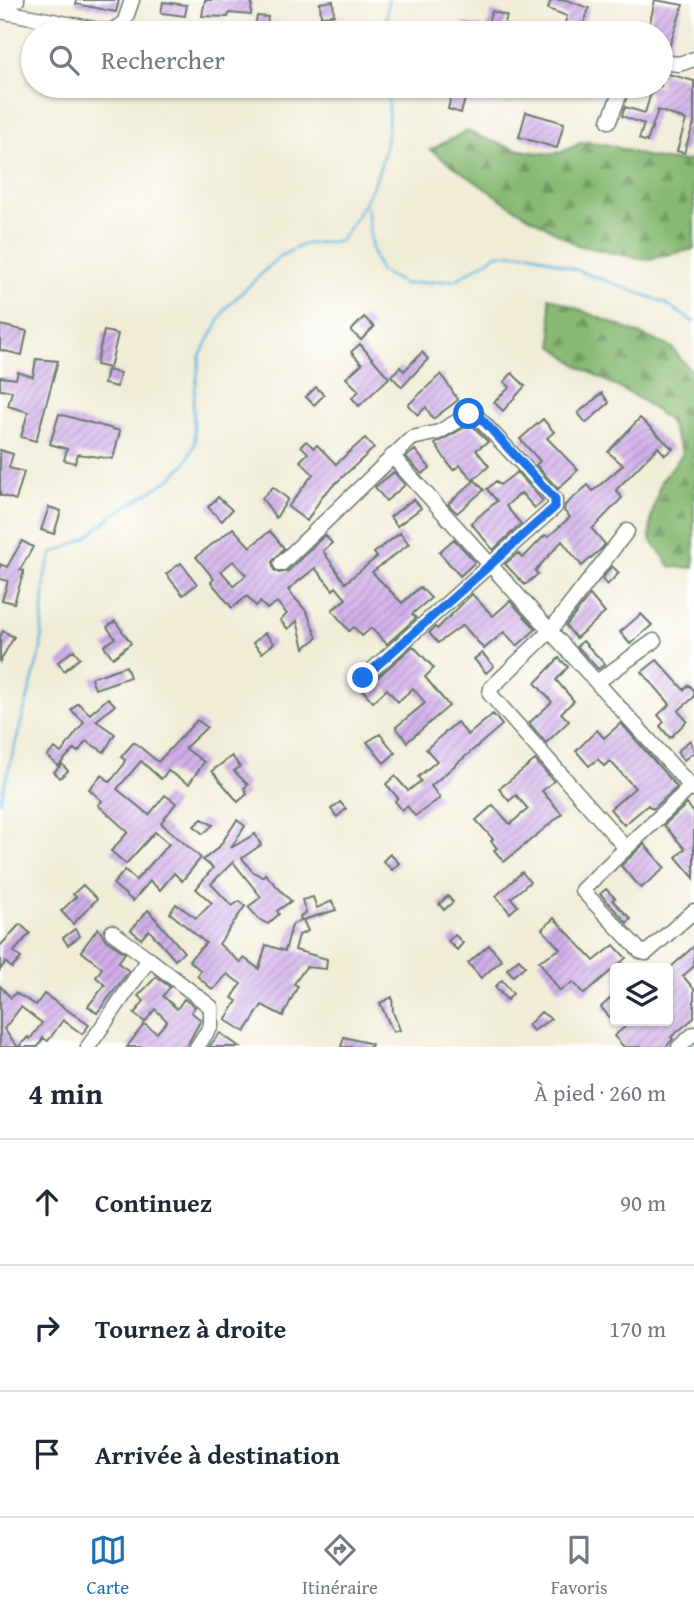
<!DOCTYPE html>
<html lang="fr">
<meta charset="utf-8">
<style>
body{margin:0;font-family:"Gentium Book Plus",serif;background:#f2f2f3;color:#1f2937}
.controls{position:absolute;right:21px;bottom:21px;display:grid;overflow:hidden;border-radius:7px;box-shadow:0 2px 5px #0004}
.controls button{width:63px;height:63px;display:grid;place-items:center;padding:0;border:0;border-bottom:2px solid #e0e1e3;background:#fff;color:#1f2937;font:35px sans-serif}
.stop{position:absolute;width:21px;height:21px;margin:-16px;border:5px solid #1a73e8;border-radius:50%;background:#fff}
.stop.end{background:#1a73e8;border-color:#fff;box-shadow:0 2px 7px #0008}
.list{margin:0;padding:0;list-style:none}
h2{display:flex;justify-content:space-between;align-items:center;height:91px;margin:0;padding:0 28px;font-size:30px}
h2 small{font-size:23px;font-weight:400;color:#747a83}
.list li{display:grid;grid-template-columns:46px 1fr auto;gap:21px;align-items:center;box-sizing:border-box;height:126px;padding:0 28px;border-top:2px solid #e0e1e3}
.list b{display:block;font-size:26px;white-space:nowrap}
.list em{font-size:23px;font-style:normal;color:#747a83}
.icon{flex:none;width:38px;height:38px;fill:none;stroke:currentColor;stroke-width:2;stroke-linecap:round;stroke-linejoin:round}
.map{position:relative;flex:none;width:694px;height:1047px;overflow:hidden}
.search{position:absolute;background:#fff;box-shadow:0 2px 5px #0004;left:21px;right:21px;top:21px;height:77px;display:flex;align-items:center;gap:18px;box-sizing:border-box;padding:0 24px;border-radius:38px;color:#747a83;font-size:26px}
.sheet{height:469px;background:#fff}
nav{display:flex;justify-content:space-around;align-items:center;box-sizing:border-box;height:98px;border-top:2px solid #e0e1e3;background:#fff;font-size:19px;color:#747a83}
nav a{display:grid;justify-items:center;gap:4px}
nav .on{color:#1f6fb2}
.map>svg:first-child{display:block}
.forest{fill:url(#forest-firs);stroke:#547b54;stroke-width:2}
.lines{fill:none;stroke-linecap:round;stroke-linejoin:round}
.stream{stroke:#62b6de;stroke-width:2.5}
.building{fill:url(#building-hatch);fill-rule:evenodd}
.minor-casing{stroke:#687a6d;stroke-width:17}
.minor{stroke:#fff;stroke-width:14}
.route{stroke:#1a73e8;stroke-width:9}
</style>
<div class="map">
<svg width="694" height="1047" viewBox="0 0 694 1047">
<defs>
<pattern id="forest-firs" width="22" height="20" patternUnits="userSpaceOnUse" patternTransform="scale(1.75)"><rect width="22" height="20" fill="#88b973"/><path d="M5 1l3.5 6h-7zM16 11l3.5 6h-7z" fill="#6f985f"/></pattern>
<pattern id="building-hatch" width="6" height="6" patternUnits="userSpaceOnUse" patternTransform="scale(1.75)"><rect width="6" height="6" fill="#d1aee9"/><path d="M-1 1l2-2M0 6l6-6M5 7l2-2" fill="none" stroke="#a98fbe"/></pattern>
</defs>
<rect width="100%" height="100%" fill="#fff"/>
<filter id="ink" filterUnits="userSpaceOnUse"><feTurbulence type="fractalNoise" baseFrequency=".0143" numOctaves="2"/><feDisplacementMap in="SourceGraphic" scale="14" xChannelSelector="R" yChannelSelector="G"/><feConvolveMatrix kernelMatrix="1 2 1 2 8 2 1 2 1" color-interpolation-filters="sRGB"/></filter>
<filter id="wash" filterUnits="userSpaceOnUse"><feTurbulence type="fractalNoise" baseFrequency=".00686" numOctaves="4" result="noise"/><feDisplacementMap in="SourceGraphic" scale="28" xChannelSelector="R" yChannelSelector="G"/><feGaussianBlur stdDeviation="1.57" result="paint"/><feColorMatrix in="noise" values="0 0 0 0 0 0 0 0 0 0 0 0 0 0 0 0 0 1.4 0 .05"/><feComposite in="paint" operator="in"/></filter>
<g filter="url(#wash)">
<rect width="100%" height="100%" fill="#f0ecd6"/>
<!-- forest -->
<path class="forest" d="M467 131C494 142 526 156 556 153 567 152 577 142 587 142 623 143 650 166 694 160V249L645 260 577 245 506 203 430 150Z
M549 297 671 347 694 374V568L671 567 650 539 651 518 661 481 683 454 669 421 640 399 580 367 553 346Z"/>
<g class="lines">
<!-- stream -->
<path class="stream" d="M386 33 388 0
M367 207 372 250 380 271 404 284 456 280 498 254 531 253 663 302 694 322
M0 801 41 649 45 575 52 554 86 538 113 515 170 479 186 463 195 443 193 405 200 356 226 308 279 257 304 244 340 241C376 191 394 149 387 86"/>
</g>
<g id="blocks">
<!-- building -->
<path class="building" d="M76 0H119L116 12 76 4Z
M205 0H252L251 15 229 13 228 17 202 16Z
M551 0H566L589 8 582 29 565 23 567 16 548 9Z
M655 0 683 5 667 53H661V33L648 31Z
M333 1 334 15 321 16 320 3Z
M163 2 187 5 185 16 161 13Z
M492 11 507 16 501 33H460L464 22 486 28Z
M257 16 268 17 266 33H254Z
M661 72 694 81V123L684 153 677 151 686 120 658 110 647 142 639 139 644 124 622 116 625 107 645 113 651 93 634 86H661Z
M501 86H516L512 98 499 93Z
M452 92 466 96 461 113 448 109Z
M526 112 564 123 557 148 519 137Z
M364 317 374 327 361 340 351 331Z
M0 325 27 331 22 355 0 350Z
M104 331 118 334 110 368 96 365Z
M360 344 389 378 359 406 352 398 359 391 346 378 362 364 351 352Z
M422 352 428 359 402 387 391 376 400 367 404 371Z
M36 359 58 361 36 441 21 437 28 412 8 406 12 391 0 390V377L16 379 18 372 33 377Z
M107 370 120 373 117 387 104 384Z
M512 373 525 386 503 411 494 402 510 387 504 382Z
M441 374 458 400 433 419 426 407 418 415 408 405Z
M316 387 324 395 314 405 306 397Z
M602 393 609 403 586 423 578 413Z
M59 414 120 431 113 459 78 454 75 463 64 460 67 449 50 444Z
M640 418 673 449 665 455 658 447 616 490 622 498 592 529 605 544 602 548 582 566 562 541 535 571 538 574 525 585 505 564 518 553 523 558 545 535 548 537 570 517 564 511 565 505 588 485 593 491 623 465 608 452Z
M543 419 554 432 547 438 578 470 558 489 536 465 540 461 520 439Z
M471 424 488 442 476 450 489 466 473 480 460 465 453 470 435 444Z
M365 438 374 448 323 495 307 521 288 507 313 474 300 461 308 453 301 446 306 441 314 448 317 445 336 464Z
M0 450 13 454 9 468 24 472 16 500 0 495Z
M415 450 430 468 422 474 406 457Z
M394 472 405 485 386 501 375 487Z
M517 472 543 501 535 508 521 493 506 506 521 524 493 550 471 523 497 501 487 489 496 481 500 485Z
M475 480 484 490 457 513 448 504Z
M273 487 288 499 276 518 262 498Z
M218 497 232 510 222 521 208 507Z
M414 499 421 508 397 526 390 517Z
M49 507 61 511 54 534 41 530Z
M233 528 250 547 270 531 284 548 272 562 274 570 279 573 288 571 325 535 332 543 323 551 345 583 377 557 374 553 400 533 409 544 372 572 402 603 420 587 431 598 412 614 416 618 387 644 371 628 362 636 354 627 349 631 332 610 346 599 336 587 333 590 315 568 288 590 307 612 317 638 304 648 297 621 288 629 280 620 287 614 277 602 267 609 260 602 256 606 247 596 232 608 211 582 214 579 196 557ZM233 561 246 575 234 586 221 571Z
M454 539 475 562 460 576 439 552Z
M22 541 33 547 20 570 24 571 14 603 2 600 8 581 0 579V564L7 567Z
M181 563 197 584 183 595 166 574Z
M612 566 619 573 607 585 602 579Z
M472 594 493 616 510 601 536 629 517 646 504 632 484 649 463 625 438 643 429 633 435 627 437 629Z
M590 595 605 613 576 638 566 626Z
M641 614 652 625 630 644 620 632Z
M115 621 131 643 113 658 104 646 115 638 107 627Z
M3 631 14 637 0 661V637Z
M265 633 274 643 262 653 253 643Z
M583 641 605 664 598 669 577 646Z
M413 646 434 668 425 677 449 706 407 742 396 727 425 703 413 688 398 702 387 689 373 702 360 687 369 685Z
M74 650 80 658 64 671 58 662Z
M482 653 494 666 486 673 474 659Z
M559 658 568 667 556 680 574 701 561 713 569 721 546 743 529 723 552 702 535 683Z
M657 660 684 690 689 685 694 690V697L678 711 687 721 670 738 660 726 664 722 658 715 670 704 642 672Z
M126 666 130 677 95 689 91 678Z
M108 698 115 705 96 721 115 734 104 752 86 741 78 752 74 749 58 766 47 756 55 748 61 753 84 722 71 710 78 703 90 714Z
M493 714 502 725 431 786 440 798 415 816 407 806 402 810 395 801 398 798 386 784 395 776 408 791 421 781 418 777 437 761 426 749 457 722 468 735Z
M197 720 207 727 185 748 204 762 189 784 168 771 161 779 141 761 117 789 149 815 165 795 176 803 161 823 201 858 182 881 174 873 160 890 150 881 133 901 113 884 125 870 136 880 169 844 155 832 126 864 111 851 128 832 98 805 102 801 89 789 102 775 110 782 122 767 125 760 121 757 134 742 158 762Z
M621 723 677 787 653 809 648 805 624 825 610 809 635 788 610 761 604 766 598 759 589 766 576 751 597 730 604 738Z
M380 734 395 753 384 763 367 742Z
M690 740 694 752 684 760 677 752Z
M232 756 240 767 234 771 248 785 244 788 247 794 238 802 212 771Z
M535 760 554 781 542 791 562 814 504 862 494 850 497 848 491 841 493 839 476 820 493 805 510 824 528 809 516 795 509 801 499 789Z
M62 764 68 771 60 778 54 772Z
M340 802 346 809 337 817 331 809Z
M687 804 694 813V878L676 857 685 849 664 825Z
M202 819 213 825 203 834 194 826Z
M237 820 245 826 231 848 255 834 261 845 242 858 252 871 262 877 265 874 291 901 277 911 279 914 268 924 259 919 248 907 261 897 233 862 211 884 232 906 240 901 245 906 219 944 241 963 244 958 259 969 266 945 285 951 292 925 301 920 300 916 306 913 302 900 313 897 317 908 332 901 336 910 303 920 308 931 299 935 295 950 327 959 326 969 306 967 294 984 298 986 283 1016 262 1005 245 1032 225 1020 237 1001 232 998 241 984 227 974 213 990 197 976 201 971 189 960 206 943 170 913 176 904 196 918 212 903 196 889 213 868 203 860 219 847Z
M644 844 665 868 641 888 621 866Z
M390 854 399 863 392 870 383 861Z
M522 872 530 882 511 898 518 906 510 913 496 896Z
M83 885 97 899 73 924 61 911 76 897 73 894Z
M606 889 615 898 612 900 631 919 627 923 600 894Z
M448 896 453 902 444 910 439 904Z
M148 910 184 952 175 960 149 930 141 939 131 930Z
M554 918 594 961 614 945 626 958 584 994 573 982 560 991 539 961 560 949 542 929Z
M20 924 30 933 14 952 21 958 12 968 5 962 0 970V946Z
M98 928 106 940 125 953 118 963 129 971 97 1013 88 1006 105 985 96 977 102 968 81 951Z
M75 929 80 936 68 945 63 938Z
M455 935 463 943 457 950 448 941Z
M489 945 502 960 481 978 468 963Z
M694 946V966L683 976 694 989V1018L671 1037 673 1039 666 1047H624L614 1036 632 1021H668V970Z
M519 959 525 966 513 976 507 969Z
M156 977 170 987 163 996 177 1009 184 999 195 1007 191 1012 201 1020 186 1047H127L144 1024 157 1033 167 1021 155 1009 145 1022 134 1014 144 1001 138 996Z
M502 980 513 994 507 1000 495 987Z
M0 986 11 998 15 993 36 1005 44 994 89 1025 82 1034 63 1020 48 1041 43 1038 38 1047H0ZM21 1007 42 1023 30 1039 28 1037 18 1047 4 1029Z
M615 994V1024L601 1007Z
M392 997 393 1012 400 1030 393 1032 380 1003Z
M541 1012 551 1019 533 1031 528 1025Z
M220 1033 240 1047H209Z
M344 1037 372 1044 371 1047H341Z"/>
</g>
</g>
<g filter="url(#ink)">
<use href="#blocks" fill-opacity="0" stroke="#687a6d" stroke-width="2"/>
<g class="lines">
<!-- minor casing -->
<g class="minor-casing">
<path id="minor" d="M0 6 17 0
M0 11 110 32 124 23 132 0
M661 62 679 64 694 59
M609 121 623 86
M392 456 694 790
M281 564 412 438 439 432 473 412 555 499V507L363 678
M597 682 654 641
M694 784 582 890 640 951 646 953 694 911
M625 847 490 694 491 688 550 631 627 531
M149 959 211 1007V1026L197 1047
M88 1047 149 959 112 932
M679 1047 694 1034"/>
</g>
<!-- minor -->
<use href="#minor" class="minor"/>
</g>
</g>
<g class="lines" filter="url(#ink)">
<!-- route -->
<path class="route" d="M363 678 555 507V499L476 413 469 414"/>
</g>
</svg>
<div class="controls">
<button><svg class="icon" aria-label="layers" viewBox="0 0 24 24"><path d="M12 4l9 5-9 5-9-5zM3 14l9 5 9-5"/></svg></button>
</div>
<div class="stop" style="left:469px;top:414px"></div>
<div class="stop end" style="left:363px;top:678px"></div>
<div class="search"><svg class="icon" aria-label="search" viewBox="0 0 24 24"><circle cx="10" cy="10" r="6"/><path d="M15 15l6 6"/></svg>Rechercher</div>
</div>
<section class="sheet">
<h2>4 min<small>À pied · 260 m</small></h2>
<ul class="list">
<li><svg class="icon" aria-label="ahead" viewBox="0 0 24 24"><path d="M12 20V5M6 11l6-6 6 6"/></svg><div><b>Continuez</b></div><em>90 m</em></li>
<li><svg class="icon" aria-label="right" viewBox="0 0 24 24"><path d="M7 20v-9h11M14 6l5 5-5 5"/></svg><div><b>Tournez à droite</b></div><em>170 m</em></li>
<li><svg class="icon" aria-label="arrive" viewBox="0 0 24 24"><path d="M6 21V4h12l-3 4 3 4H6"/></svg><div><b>Arrivée à destination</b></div></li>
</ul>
</section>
<nav>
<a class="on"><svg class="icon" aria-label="map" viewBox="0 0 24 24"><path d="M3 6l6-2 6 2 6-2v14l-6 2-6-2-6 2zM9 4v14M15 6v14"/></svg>Carte</a>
<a><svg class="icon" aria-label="directions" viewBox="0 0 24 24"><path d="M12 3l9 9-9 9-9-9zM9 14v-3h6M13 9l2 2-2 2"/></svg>Itinéraire</a>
<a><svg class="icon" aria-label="saved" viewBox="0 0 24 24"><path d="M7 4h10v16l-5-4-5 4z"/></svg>Favoris</a>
</nav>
